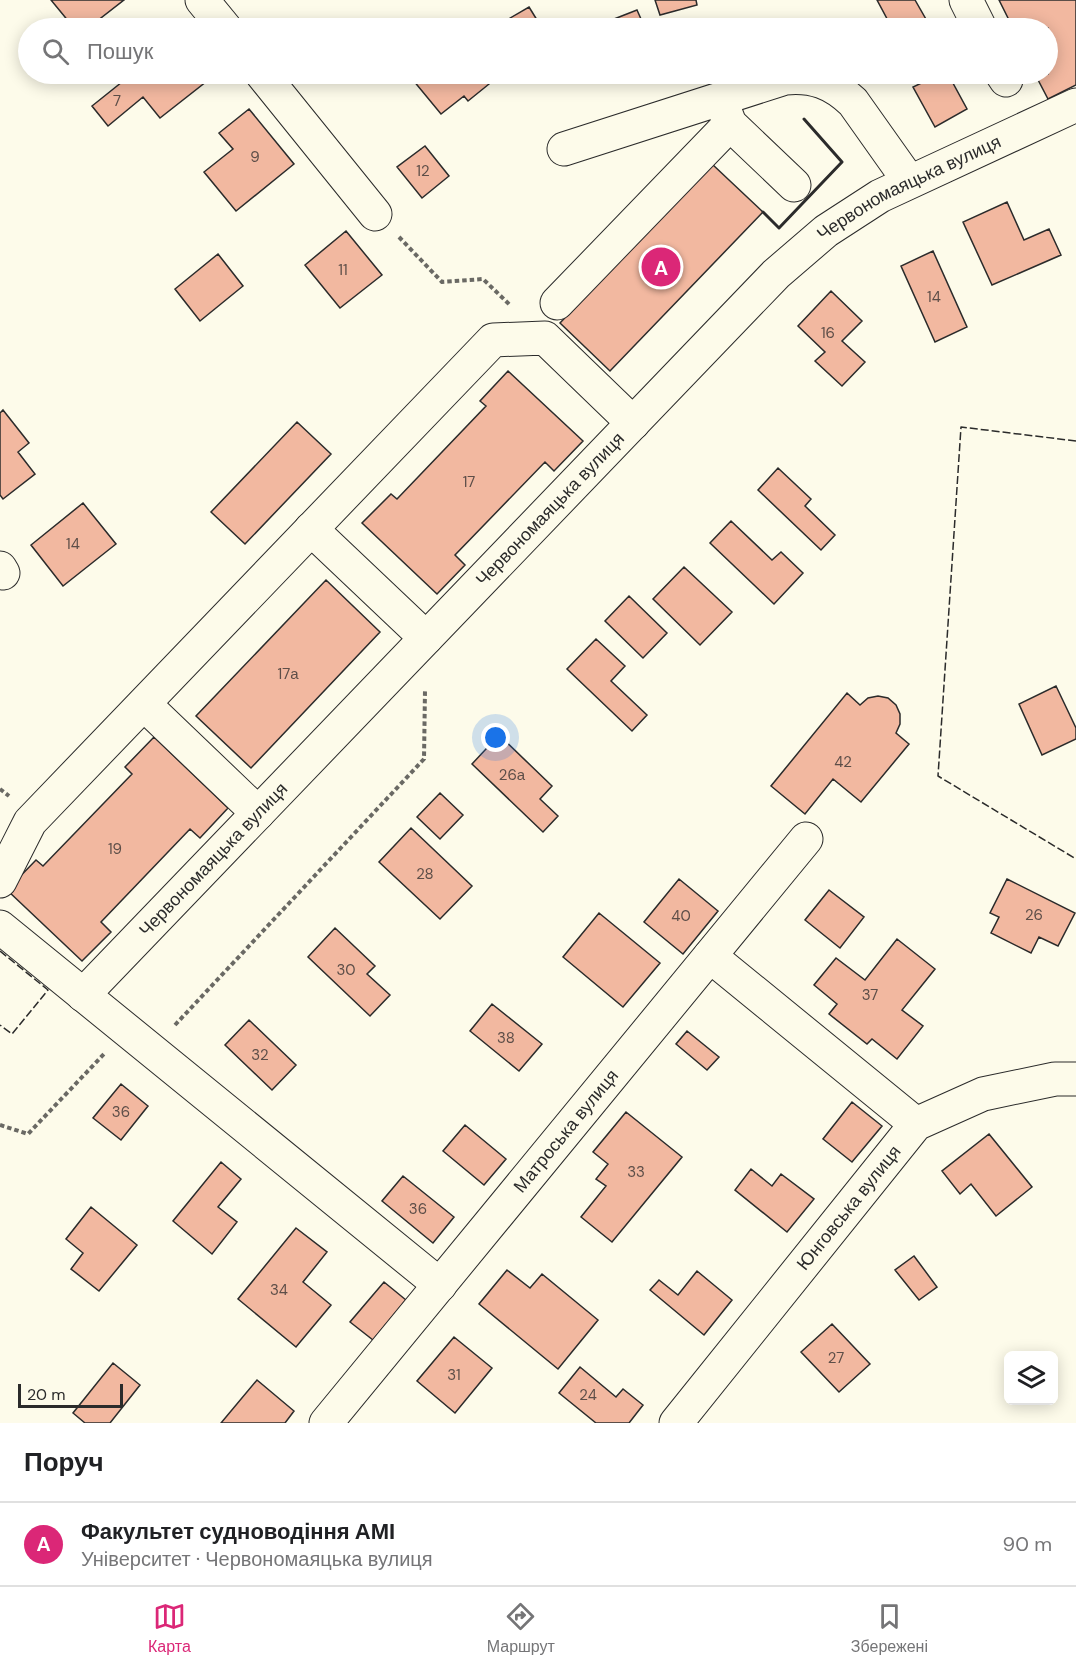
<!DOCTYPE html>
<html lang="uk">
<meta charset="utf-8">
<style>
body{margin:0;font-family:"DM Sans",sans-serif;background:#f2f2f2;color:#202124}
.controls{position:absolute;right:18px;bottom:18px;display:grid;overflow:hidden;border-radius:9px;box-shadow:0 3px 15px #0003}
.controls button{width:54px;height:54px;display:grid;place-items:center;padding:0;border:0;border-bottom:2px solid #e0e0e0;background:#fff;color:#202124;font:30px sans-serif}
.scale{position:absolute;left:18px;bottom:15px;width:105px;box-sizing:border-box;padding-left:6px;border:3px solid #2b2b2b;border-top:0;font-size:16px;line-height:21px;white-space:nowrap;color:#2b2b2b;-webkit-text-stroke:4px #fdfbea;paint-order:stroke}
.you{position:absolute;left:496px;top:738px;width:21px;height:21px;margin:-15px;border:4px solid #fff;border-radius:50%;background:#1a73e8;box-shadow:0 0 0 9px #1a73e833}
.badge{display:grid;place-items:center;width:39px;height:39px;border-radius:50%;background:#db2777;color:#fff;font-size:20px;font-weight:700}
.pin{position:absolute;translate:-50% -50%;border:3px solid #fff;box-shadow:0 2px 6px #0006}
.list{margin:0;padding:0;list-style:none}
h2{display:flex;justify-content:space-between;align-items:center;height:78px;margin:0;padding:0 24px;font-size:26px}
h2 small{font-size:20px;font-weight:400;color:#757577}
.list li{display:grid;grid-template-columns:39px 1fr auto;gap:18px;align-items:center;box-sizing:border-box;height:84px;padding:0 24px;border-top:2px solid #e0e0e0}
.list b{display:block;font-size:22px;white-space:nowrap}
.list p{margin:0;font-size:20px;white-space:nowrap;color:#757577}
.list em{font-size:20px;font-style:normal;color:#757577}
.icon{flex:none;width:33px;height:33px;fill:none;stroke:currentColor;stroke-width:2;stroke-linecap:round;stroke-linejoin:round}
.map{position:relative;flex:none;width:1076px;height:1423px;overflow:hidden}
.search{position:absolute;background:#fff;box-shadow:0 3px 15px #0003;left:18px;right:18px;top:18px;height:66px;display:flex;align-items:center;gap:15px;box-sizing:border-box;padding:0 21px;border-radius:33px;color:#757577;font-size:22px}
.sheet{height:162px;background:#fff}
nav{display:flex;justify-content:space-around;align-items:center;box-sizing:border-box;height:84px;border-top:2px solid #e0e0e0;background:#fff;font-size:16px;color:#757577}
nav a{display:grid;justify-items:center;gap:3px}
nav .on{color:#db2777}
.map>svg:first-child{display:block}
.building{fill:#f2b8a0;stroke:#2b2b2b;stroke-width:1.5}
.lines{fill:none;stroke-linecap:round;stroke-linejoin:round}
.minor-casing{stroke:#2b2b2b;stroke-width:35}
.path{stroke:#6a6964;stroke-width:4;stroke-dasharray:4.5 3;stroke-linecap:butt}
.minor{stroke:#fdfbea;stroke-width:33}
.fence{stroke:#2b2b2b;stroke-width:1.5;stroke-dasharray:8 3;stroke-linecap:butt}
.wall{stroke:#2b2b2b;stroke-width:3}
.labels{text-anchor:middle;stroke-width:4.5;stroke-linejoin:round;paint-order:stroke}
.number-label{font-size:15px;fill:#5d4e48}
.street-label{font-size:18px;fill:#2b2b2b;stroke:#fdfbea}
</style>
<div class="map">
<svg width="1076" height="1423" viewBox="0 0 1076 1423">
<rect width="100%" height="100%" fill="#fdfbea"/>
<!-- building -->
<path class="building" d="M51 0H124L88 28H74Z
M655 0H696L697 5 660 15Z
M877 0H915L931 28H892Z
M999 0H1076V85L1048 99 1035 74H1048V28H1013Z
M529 7 542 28H493Z
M637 10 645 28H612L609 21Z
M132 74H216L160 118 143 97 108 126 92 106Z
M408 74H489L494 80 468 101 464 96 441 114Z
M940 74H948L967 109 935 127 913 87Z
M249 109 294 164 236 211 204 172 233 149 219 133Z
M425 146 449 176 422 198 397 167Z
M712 164 763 212 610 371 560 323Z
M1007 202 1024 240 1049 229 1061 255 992 285 963 222Z
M346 231 382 275 340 308 305 265Z
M933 251 967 327 935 342 901 266Z
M218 254 243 286 200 321 175 289Z
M831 291 862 321 842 341 865 362 842 386 815 361 825 352 798 326Z
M508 371 583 441 554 471 545 462 455 555 465 565 437 594 362 523 391 494 397 499 486 406 480 401Z
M3 410 29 443 18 452 35 474 3 499 0 495V413Z
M297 422 331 454 245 544 211 512Z
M778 468 811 499 805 506 835 535 821 550 758 490Z
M83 503 116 544 63 586 31 545Z
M731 521 772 560 781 552 803 573 774 604 710 543Z
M684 567 732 612 700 645 653 599Z
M326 580 380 632 251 768 196 716Z
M629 596 667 633 643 658 605 621Z
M596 639 625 666 611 681 647 715 632 731 567 669Z
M1056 686 1076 728V739L1042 755 1019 704Z
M847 693 860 705 868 698 878 696 888 698 896 705 900 714V724L896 733 909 744 861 802 833 779 805 814 771 786Z
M499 735 552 786 540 799 558 816 543 832 472 764Z
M154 737 228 808 200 838 190 829 101 922 111 932 82 961 7 890 36 860 43 866 132 774 125 767Z
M440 793 463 815 440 839 417 817Z
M411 828 472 886 440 919 379 862Z
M679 879 718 911 683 954 644 922Z
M1007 879 1075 913 1058 946 1039 937 1031 953 991 933 999 917 990 913Z
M829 890 864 917 840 948 805 920Z
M599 913 660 963 623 1007 563 957Z
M335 928 375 966 367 974 390 995 370 1016 308 957Z
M897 939 935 969 902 1010 923 1026 897 1059 872 1039 867 1044 829 1014 837 1004 814 985 836 958 865 980Z
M492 1004 542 1044 519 1071 470 1031Z
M249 1020 296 1065 272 1090 225 1045Z
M687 1031 719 1057 707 1070 676 1044Z
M121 1084 148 1106 121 1140 93 1118Z
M852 1102 882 1126 852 1162 823 1139Z
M626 1112 682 1157 612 1242 581 1217 606 1186 596 1179 608 1164 593 1152Z
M465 1125 506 1159 484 1185 443 1151Z
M989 1134 1032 1187 996 1216 971 1184 960 1194 942 1171Z
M221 1162 241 1179 218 1207 237 1222 212 1254 173 1221Z
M751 1169 772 1186 781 1174 814 1199 787 1232 735 1190Z
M403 1176 454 1217 433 1243 382 1201Z
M91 1207 137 1245 99 1291 71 1269 83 1253 66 1239Z
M296 1228 327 1252 303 1282 331 1305 296 1347 238 1299Z
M914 1256 937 1287 919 1300 895 1270Z
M507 1270 530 1288 542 1274 598 1320 558 1369 479 1304Z
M697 1271 732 1300 704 1335 650 1290 659 1280 678 1295Z
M384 1282 406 1300 373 1340 350 1322Z
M832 1324 870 1364 839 1392 801 1352Z
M454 1337 492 1368 455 1413 417 1381Z
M113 1363 140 1385 110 1423H85L73 1413Z
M580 1367 616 1397 623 1389 643 1405 629 1423H596L559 1393Z
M257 1380 294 1411 285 1423H221Z"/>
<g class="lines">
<!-- minor casing -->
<g class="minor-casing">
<g id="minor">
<path d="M202 0 225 28"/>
<path d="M966 0 980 28"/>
<path d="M262 74 375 214"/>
<path d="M1002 74 1006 80"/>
<path d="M722 103 730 124 794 185"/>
<path d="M564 149 785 78C813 75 833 83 853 102L909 181"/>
<path d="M557 303 730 124"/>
<path d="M311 529 426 638"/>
<path d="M0 568 3 573"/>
<path d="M144 704 258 813"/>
<path d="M0 881 30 822 493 340 545 338 633 423"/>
<path d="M0 927 440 1285"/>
<path d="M710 956 916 1124"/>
<path id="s1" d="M83 995 776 274 826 231 880 196 1076 105"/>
<path id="s2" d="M326 1423 806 839"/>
<path id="s3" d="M676 1423 916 1124 983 1094 1055 1079H1076"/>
</g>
</g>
<!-- path -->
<path class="path" d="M399 237 442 282 483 279 510 305
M0 789 9 796
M175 1025 424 759 425 690
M0 1125 28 1134 104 1054"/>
<!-- minor -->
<use href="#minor" class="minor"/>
<!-- fence -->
<path class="fence" d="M1076 441 961 427 938 776 1076 859
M0 951 48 990 12 1034 0 1025"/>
<!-- wall -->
<path class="wall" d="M763 212 779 228 842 162 804 119"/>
</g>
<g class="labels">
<!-- number labels -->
<g class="number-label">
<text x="117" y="106">7</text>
<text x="255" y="162">9</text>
<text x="423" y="176">12</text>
<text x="343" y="275">11</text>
<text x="934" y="302">14</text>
<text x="828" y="338">16</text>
<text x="469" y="487">17</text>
<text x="73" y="549">14</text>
<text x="288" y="679">17а</text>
<text x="843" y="767">42</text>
<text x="512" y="780">26а</text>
<text x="115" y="854">19</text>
<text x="425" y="879">28</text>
<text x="1034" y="920">26</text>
<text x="681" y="921">40</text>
<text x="346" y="975">30</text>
<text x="870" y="1000">37</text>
<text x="506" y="1043">38</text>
<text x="260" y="1060">32</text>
<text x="121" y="1117">36</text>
<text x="636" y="1177">33</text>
<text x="418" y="1214">36</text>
<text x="279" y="1295">34</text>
<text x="836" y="1363">27</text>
<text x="454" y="1380">31</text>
<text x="588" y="1400">24</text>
</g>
<!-- street labels -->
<g class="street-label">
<text dy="6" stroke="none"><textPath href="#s1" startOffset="1160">Червономаяцька вулиця</textPath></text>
<text dy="6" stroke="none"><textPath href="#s1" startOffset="674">Червономаяцька вулиця</textPath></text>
<text dy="6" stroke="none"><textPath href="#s1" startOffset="188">Червономаяцька вулиця</textPath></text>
<text dy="6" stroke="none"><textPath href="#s2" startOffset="378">Матроська вулиця</textPath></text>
<text dy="6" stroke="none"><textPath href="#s3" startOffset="276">Юнговська вулиця</textPath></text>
</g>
</g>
</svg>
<div class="controls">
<button><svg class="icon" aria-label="layers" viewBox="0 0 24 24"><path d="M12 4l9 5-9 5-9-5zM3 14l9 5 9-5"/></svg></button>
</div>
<div class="scale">20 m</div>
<div class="you"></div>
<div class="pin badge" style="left:661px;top:267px">A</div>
<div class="search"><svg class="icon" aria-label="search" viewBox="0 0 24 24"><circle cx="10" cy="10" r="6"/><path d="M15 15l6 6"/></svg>Пошук</div>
</div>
<section class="sheet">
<h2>Поруч<small></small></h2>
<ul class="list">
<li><span class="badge">A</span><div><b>Факультет судноводіння АМІ</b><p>Університет · Червономаяцька вулиця</p></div><em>90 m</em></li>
</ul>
</section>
<nav>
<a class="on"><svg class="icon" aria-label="map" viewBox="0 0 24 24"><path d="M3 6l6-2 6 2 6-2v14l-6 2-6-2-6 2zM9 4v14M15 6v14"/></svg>Карта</a>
<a><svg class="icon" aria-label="directions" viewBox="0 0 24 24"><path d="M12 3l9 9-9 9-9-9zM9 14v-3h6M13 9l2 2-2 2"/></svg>Маршрут</a>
<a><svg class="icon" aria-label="saved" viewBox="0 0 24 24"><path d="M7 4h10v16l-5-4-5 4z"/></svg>Збережені</a>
</nav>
